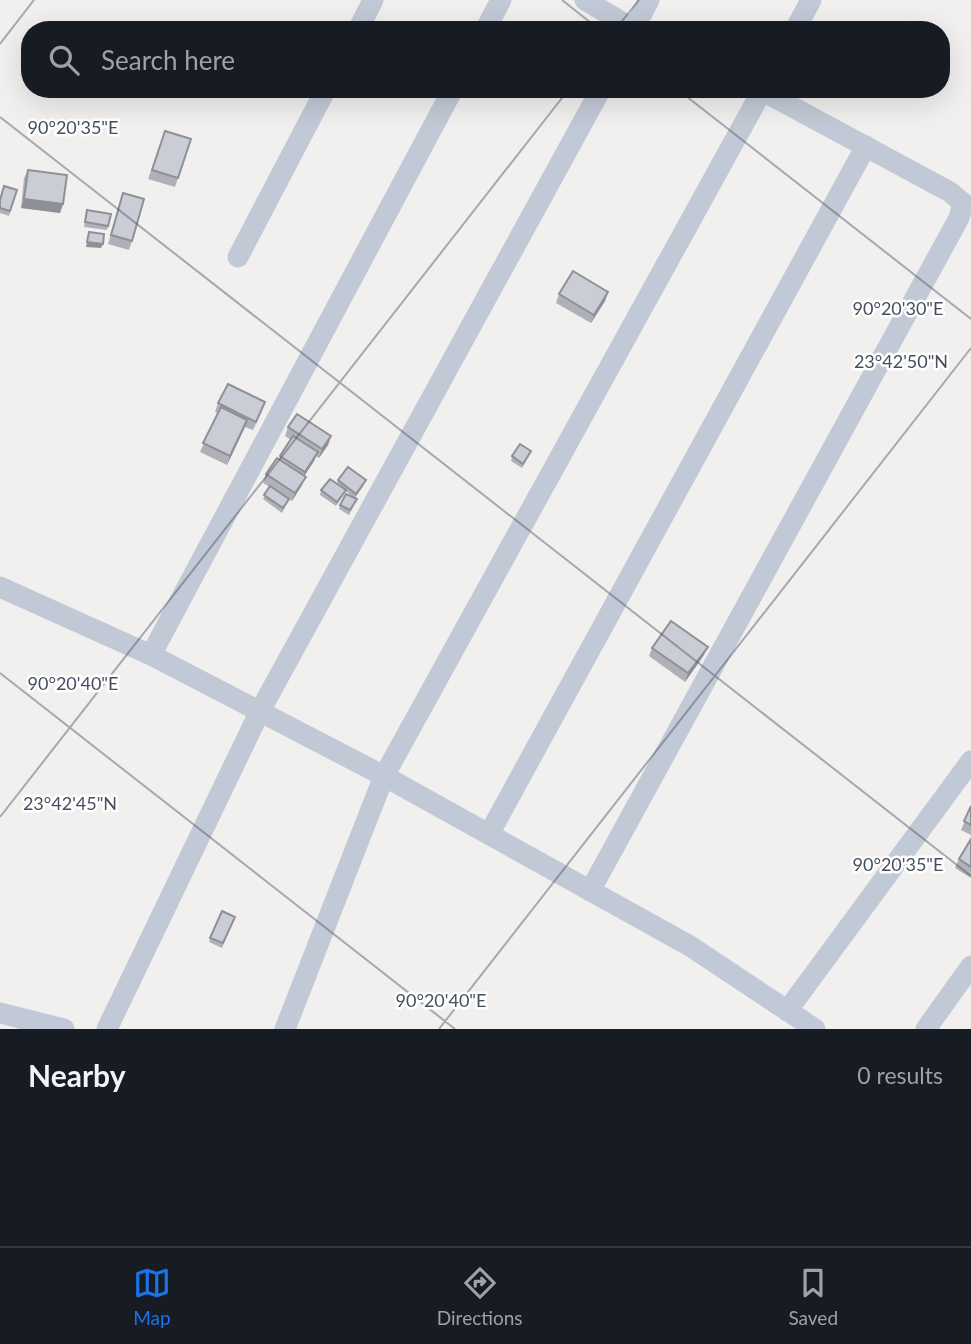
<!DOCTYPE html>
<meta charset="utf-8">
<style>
body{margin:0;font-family:Lato,sans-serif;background:#242831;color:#f1f3f6}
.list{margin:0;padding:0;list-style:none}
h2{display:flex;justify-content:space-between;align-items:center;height:91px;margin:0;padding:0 28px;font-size:30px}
h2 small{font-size:23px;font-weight:400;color:#9ea1a6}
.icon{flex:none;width:38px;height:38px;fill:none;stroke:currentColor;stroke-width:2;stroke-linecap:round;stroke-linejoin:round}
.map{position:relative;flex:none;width:971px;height:1029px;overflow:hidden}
.search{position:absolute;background:#171b24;box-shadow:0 7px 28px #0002;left:21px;right:21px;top:21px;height:77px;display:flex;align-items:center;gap:18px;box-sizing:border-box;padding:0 24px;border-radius:28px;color:#9ea1a6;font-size:26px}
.sheet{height:217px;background:#171b24}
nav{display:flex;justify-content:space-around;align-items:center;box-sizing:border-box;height:98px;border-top:2px solid #363941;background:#171b24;font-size:19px;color:#9ea1a6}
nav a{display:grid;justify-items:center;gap:4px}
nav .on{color:#1a73e8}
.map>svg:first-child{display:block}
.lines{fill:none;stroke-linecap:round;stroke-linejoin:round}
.minor{stroke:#c2c9d6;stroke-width:21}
.wall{fill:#afb0b8}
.shaded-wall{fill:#8e9096}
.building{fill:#cbcdd6;stroke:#8e9096;stroke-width:2}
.ticks{fill:none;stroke:#464f5f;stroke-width:2;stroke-opacity:0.45}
.ticks-label{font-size:18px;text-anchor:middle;fill:#464f5f;stroke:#fff;stroke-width:5;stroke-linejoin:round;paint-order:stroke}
</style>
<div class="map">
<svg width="971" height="1029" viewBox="0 0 971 1029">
<rect width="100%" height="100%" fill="#f2f0ef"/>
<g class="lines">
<!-- minor -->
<path class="minor" d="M585 0 635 30
M358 30 373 0
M485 30 501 0
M633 30 649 0
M795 30 811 0
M238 257 326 89
M0 587 151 655 384 776 690 946 815 1029
M151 655 453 89
M489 834 866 146
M590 891 959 218 963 203 950 192 759 89
M787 1011 971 761
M0 1013 64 1029
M107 1029 260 711 601 89
M285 1029 384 776 763 89
M926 1029 971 966"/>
</g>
<!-- wall -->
<path class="wall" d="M165 131 191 139 175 187 148 179Z
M28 170 63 204 60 213 21 208 24 178Z
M17 190 9 216 0 213V199Z
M123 193 132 241 129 250 108 244Z
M87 210 108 226 107 230 84 227Z
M608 292 605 301 591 323 556 303 559 294Z
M218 403 262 411 253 430 245 427 227 465 200 452 218 413 215 412Z
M288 427 331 436 328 445 319 458 316 456 314 461 304 476 302 485 292 501 289 499 282 513 263 499 270 487 263 483 266 474 279 459 291 440 285 436Z
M531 451 522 468 511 461 512 456Z
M338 480 364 485 355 498 357 499 349 515 339 509 340 505 353 497 346 491 336 506 320 495 321 490 337 484Z
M652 648 704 655 685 682 649 656Z
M971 806V835L961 830Z
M971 839V878L955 868 959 859Z
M222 911 235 917 222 948 209 942Z"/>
<!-- shaded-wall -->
<path class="shaded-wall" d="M24 199 63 204 60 213 21 208Z
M87 242 103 244 101 248 86 247Z
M608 292 605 301 591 323 594 315Z
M247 420 244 429 227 465 230 456Z
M331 436 328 445 319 458 322 449Z
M318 452 314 461 301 481 305 472Z
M306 477 302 485 292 501 295 493Z
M708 647 704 655 685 682 688 673Z"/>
<!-- building -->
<path class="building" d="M165 131 191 139 178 178 152 170Z
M28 170 67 175 63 204 24 199Z
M4 186 17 190 10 211 0 208V200Z
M123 193 144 199 132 241 111 235Z
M87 210 111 214 108 226 85 222Z
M89 232 104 234 103 244 87 242Z
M573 271 608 292 594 315 559 294Z
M228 384 265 402 256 422 218 403Z
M221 407 247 420 230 456 203 443Z
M297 414 331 436 322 449 288 427Z
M293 436 318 452 305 472 280 456Z
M520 444 531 451 523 464 512 456Z
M277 458 306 477 295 493 266 474Z
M348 467 366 480 356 494 338 480Z
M330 479 346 490 337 502 321 490Z
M270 486 289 499 283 508 264 495Z
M346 494 357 499 350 510 340 505Z
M671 621 708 647 688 673 652 648Z
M971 806V825L964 821Z
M971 839V867L959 859Z
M222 911 235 917 223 943 210 938Z"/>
<!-- ticks -->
<path class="ticks" d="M562 0 600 30M615 30 639 0M0 44 34 0M677 89 971 319M0 117 971 876M0 673 455 1029M0 817 569 89M439 1029 971 348"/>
<g class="ticks-label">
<text x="73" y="134">90°20'35"E</text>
<text x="898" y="315">90°20'30"E</text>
<text x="901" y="368">23°42'50"N</text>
<text x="73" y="690">90°20'40"E</text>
<text x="70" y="810">23°42'45"N</text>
<text x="898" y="871">90°20'35"E</text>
<text x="441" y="1007">90°20'40"E</text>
</g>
</svg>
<div class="search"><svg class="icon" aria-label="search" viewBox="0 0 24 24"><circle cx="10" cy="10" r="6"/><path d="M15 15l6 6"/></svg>Search here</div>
</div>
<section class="sheet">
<h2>Nearby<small>0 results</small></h2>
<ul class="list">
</ul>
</section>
<nav>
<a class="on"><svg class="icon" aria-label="map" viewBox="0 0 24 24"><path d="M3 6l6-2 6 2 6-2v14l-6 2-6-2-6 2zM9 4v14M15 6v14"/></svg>Map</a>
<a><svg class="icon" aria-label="directions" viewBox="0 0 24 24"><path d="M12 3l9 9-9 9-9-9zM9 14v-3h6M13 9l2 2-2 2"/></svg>Directions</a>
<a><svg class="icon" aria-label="saved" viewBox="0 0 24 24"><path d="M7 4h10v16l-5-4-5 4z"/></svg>Saved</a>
</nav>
